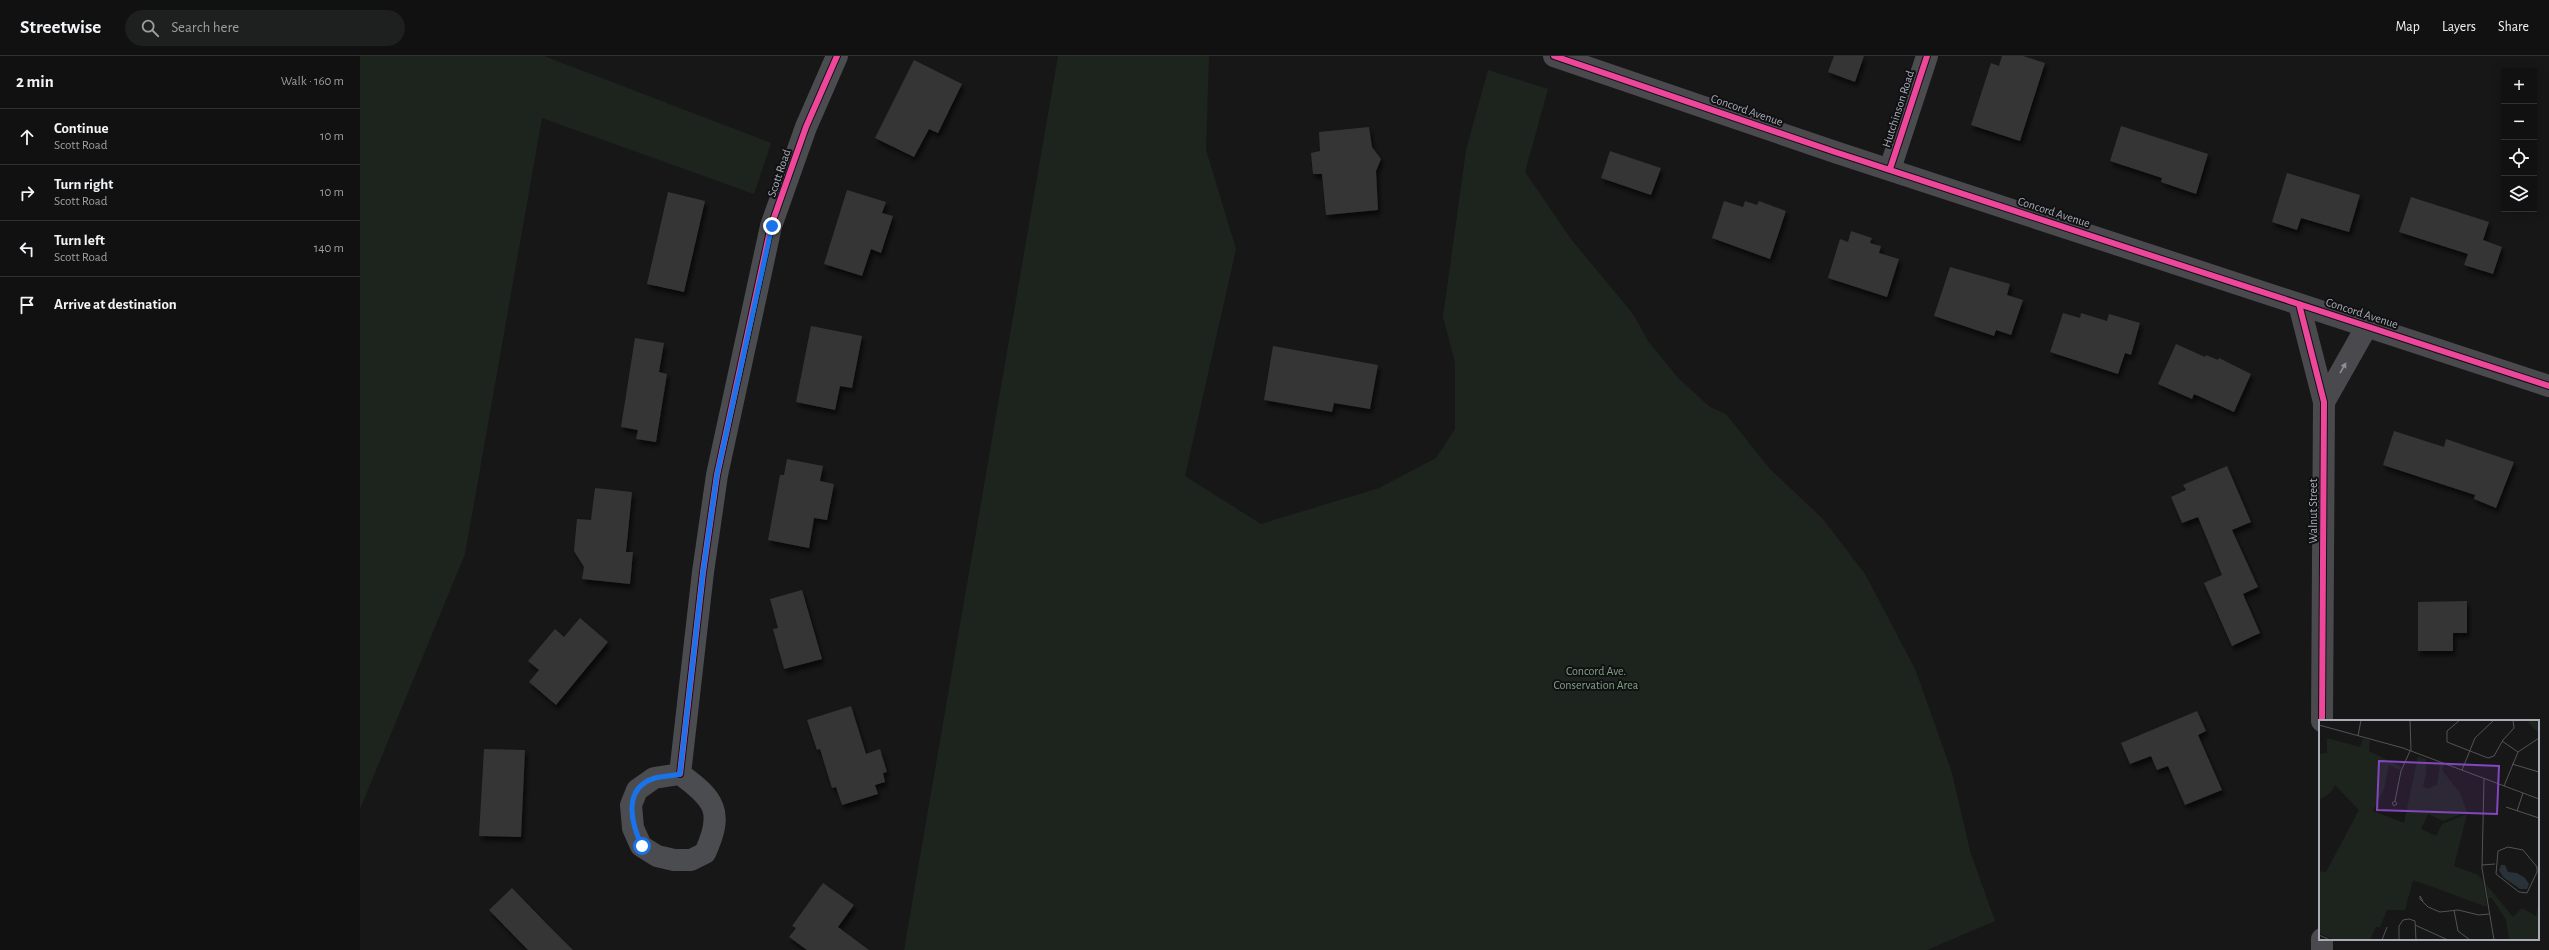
<!DOCTYPE html>
<meta charset="utf-8">
<style>
body{margin:0;font-family:"Alegreya Sans",sans-serif;background:#1e1f1f;color:#f1f3f6}
.controls{position:absolute;right:12px;top:12px;display:grid;overflow:hidden;border-radius:0px;box-shadow:0 2px 10px #0003}
.controls button{width:36px;height:36px;display:grid;place-items:center;padding:0;border:0;border-bottom:1px solid #303131;background:#111;color:#f1f3f6;font:20px sans-serif}
.stop{position:absolute;width:12px;height:12px;margin:-9px;border:3px solid #1a73e8;border-radius:50%;background:#fff}
.stop.end{background:#1a73e8;border-color:#fff;box-shadow:0 1px 4px #0008}
.list{margin:0;padding:0;list-style:none}
h2{display:flex;justify-content:space-between;align-items:center;height:52px;margin:0;padding:0 16px;font-size:17px}
h2 small{font-size:13px;font-weight:400;color:#9c9d9f}
.list li{display:grid;grid-template-columns:26px 1fr auto;gap:12px;align-items:center;box-sizing:border-box;height:56px;padding:0 16px;border-top:1px solid #303131}
.list b{display:block;font-size:15px;white-space:nowrap}
.list p{margin:0;font-size:13px;white-space:nowrap;color:#9c9d9f}
.list em{font-size:13px;font-style:normal;color:#9c9d9f}
.icon{flex:none;width:22px;height:22px;fill:none;stroke:currentColor;stroke-width:2;stroke-linecap:round;stroke-linejoin:round}
.map{position:relative;flex:none;width:2189px;height:894px;overflow:hidden}
header{display:flex;align-items:center;gap:24px;box-sizing:border-box;height:56px;padding:0 20px;background:#111;border-bottom:1px solid #303131}
header strong{font-size:19px}
nav{display:flex;gap:22px;margin-inline-start:auto;font-size:14px}
.search{width:280px;height:36px;background:#1e1f1f;display:flex;align-items:center;gap:10px;box-sizing:border-box;padding:0 14px;border-radius:22px;color:#9c9d9f;font-size:15px}
main{display:flex}
aside{flex:1;background:#111}
.map>svg:first-child{display:block}
.green{fill:#1d241e}
.building{fill:#353536;filter:url(#shadow)}
.lines{fill:none;stroke-linecap:round;stroke-linejoin:round}
.street{stroke:#4b4c50;stroke-width:22}
.secondary{stroke:#4a4a4e;stroke-width:22}
.cycleway-casing{stroke:#111113;stroke-width:8}
.cycleway{stroke:#ed469a;stroke-width:6}
.oneway{fill:#8c8f98}
.route{stroke:#1a73e8;stroke-width:5}
.labels{text-anchor:middle;stroke-width:4;stroke-linejoin:round;paint-order:stroke}
.street-label{font-size:12px;fill:#a8adb8;stroke:#111113}
.park-label{font-size:12px;fill:#7fa381;stroke:#111113}
.inset-road{fill:none;stroke:#515357;stroke-width:1}
.view{fill:#8446be;fill-opacity:0.15;stroke:#8446be;stroke-width:2}
.inset-edge{fill:none;stroke:#a8adb8;stroke-width:2}
</style>
<header>
<strong>Streetwise</strong>
<div class="search"><svg class="icon" aria-label="search" viewBox="0 0 24 24"><circle cx="10" cy="10" r="6"/><path d="M15 15l6 6"/></svg>Search here</div>
<nav><a>Map</a><a>Layers</a><a>Share</a></nav>
</header>
<main>
<aside>
<h2>2 min<small>Walk · 160 m</small></h2>
<ul class="list">
<li><svg class="icon" aria-label="ahead" viewBox="0 0 24 24"><path d="M12 20V5M6 11l6-6 6 6"/></svg><div><b>Continue</b><p>Scott Road</p></div><em>10 m</em></li>
<li><svg class="icon" aria-label="right" viewBox="0 0 24 24"><path d="M7 20v-9h11M14 6l5 5-5 5"/></svg><div><b>Turn right</b><p>Scott Road</p></div><em>10 m</em></li>
<li><svg class="icon" aria-label="left" viewBox="0 0 24 24"><path d="M17 20v-9H6M10 6l-5 5 5 5"/></svg><div><b>Turn left</b><p>Scott Road</p></div><em>140 m</em></li>
<li><svg class="icon" aria-label="arrive" viewBox="0 0 24 24"><path d="M6 21V4h12l-3 4 3 4H6"/></svg><div><b>Arrive at destination</b></div></li>
</ul>
</aside>
<div class="map">
<svg width="2189" height="894" viewBox="0 0 2189 894">
<defs>
<filter id="shadow"><feDropShadow dx="2.5" dy="4.5" stdDeviation="2" flood-color="#0009"/></filter>
</defs>
<rect width="100%" height="100%" fill="#171717"/>
<!-- green -->
<path class="green" d="M0 0H184L411 87 394 138 182 62 105 498 0 753Z
M698 0H849L846 94 876 193 825 420 901 468 1019 432 1076 402 1095 373V306L1083 261 1106 94 1128 14 1188 33 1165 116 1211 183 1273 258 1288 285 1319 323 1350 351 1366 358 1409 412 1463 463 1505 518 1556 615 1592 717 1610 795 1635 865 1567 894H544Z"/>
<!-- building -->
<path class="building" d="M1474 0H1504L1495 26 1468 16Z
M1642 0H1663L1685 7 1660 85 1611 69 1631 7 1639 10Z
M554 4 602 28 578 77 569 73 554 101 515 82Z
M1761 70 1848 98 1836 138 1801 126 1802 122 1750 105Z
M1009 71 1012 91 1021 103 1016 115 1018 154 966 159 962 118H953L951 97 960 95 959 76Z
M1250 95 1301 112 1291 139 1241 122Z
M1927 117 2000 139 1989 176 1941 162 1937 174 1912 166Z
M487 134 526 146 522 157 533 160 521 197 511 193 502 220 464 208Z
M308 136 345 145 324 236 287 228Z
M2051 141 2129 166 2123 184 2142 191 2133 218 2104 209 2108 198 2039 176Z
M1364 145 1383 151 1385 145 1397 149 1399 145 1426 155 1410 203 1352 182Z
M1491 175 1512 182 1510 187 1521 190 1519 197 1539 203 1527 241 1468 222 1480 183 1488 186Z
M1590 211 1650 228 1647 239 1663 244 1651 279 1636 274 1634 280 1574 260Z
M1703 257 1720 262 1721 257 1747 265 1749 258 1780 267 1771 299 1765 297 1758 318 1690 296Z
M451 270 502 280 492 332 480 330 475 354 436 346Z
M275 282 304 287 299 316 307 318 296 386 276 383 278 374 261 371Z
M1816 288 1845 301 1846 299 1858 304 1859 302 1891 318 1874 356 1834 338 1832 343 1798 328Z
M913 290 1018 309 1010 353 974 347 972 356 904 344Z
M2034 375 2084 391 2086 383 2154 406 2136 452 2114 443 2115 439 2023 409Z
M427 403 463 410 460 425 474 428 467 464 454 462 449 492 408 484 420 419H424Z
M1867 410 1891 466 1872 474 1898 531 1883 538 1900 577 1872 590 1844 527 1862 519 1838 461 1822 467 1811 441 1826 434 1823 429Z
M235 432 272 436 266 496H273L270 528 222 523 224 511 214 495 217 463 231 464Z
M442 534 462 603 424 613 413 573 418 572 410 543Z
M2107 545V577H2093V595H2058V546Z
M220 562 248 586 196 649 169 626 179 614 168 605 195 573 204 581Z
M491 650 506 698 520 693 527 716 523 717 525 726 515 729 518 738 482 749 476 731 472 732 460 693 457 694 447 664Z
M1837 655 1846 675 1838 679 1862 734 1825 749 1808 710 1797 714 1791 700 1770 708 1761 687Z
M124 693 165 694 161 781 119 780Z
M463 827 494 849 478 871 509 894H447L429 881 436 872 432 870Z
M152 832 184 865 213 894H168L129 854Z"/>
<g class="lines">
<!-- street -->
<path class="street" d="M1530 113 1567 0
M320 718 343 516 357 419 411 170 446 71 477 0
M320 718C355 743 364 756 345 797L331 804H314L297 800 281 790 273 772 271 749 277 734 294 722Z"/>
<!-- secondary -->
<path class="secondary" d="M1194 0 1475 96 2189 330
M1939 248 1964 346 1962 665
M1964 346 2007 270
M1962 894V883"/>
<!-- cycleway casing -->
<g class="cycleway-casing">
<path id="cycleway" d="M1194 0 1475 96 2189 330
M1530 113 1567 0
M1939 248 1964 346 1962 665
M320 718 343 516 357 419 411 170 446 71 477 0"/>
</g>
<!-- cycleway -->
<use href="#cycleway" class="cycleway"/>
</g>
<!-- one-way arrows -->
<defs><path id="oneway-solid" d="M-6-.8H1V-3.2L6.5 0L1 3.2V.8H-6Z"/></defs>
<use class="oneway" href="#oneway-solid" transform="translate(1983 312) rotate(-60)"/>
<g class="lines">
<!-- route -->
<path class="route" d="M282 790C271 767 262 732 295 722 303 720 312 720 320 718L343 516 357 419 412 170"/>
</g>
<g class="labels">
<!-- street labels -->
<g class="street-label">
<text transform="translate(1538 53) rotate(-72)" y="4">Hutchinson Road</text>
<text transform="translate(1387 54) rotate(19)" y="4">Concord Avenue</text>
<text transform="translate(419 117) rotate(-71)" y="4">Scott Road</text>
<text transform="translate(1694 156) rotate(18)" y="4">Concord Avenue</text>
<text transform="translate(2002 257) rotate(18)" y="4">Concord Avenue</text>
<text transform="translate(1953 455) rotate(-90)" y="4">Walnut Street</text>
</g>
<!-- park labels -->
<g class="park-label">
<text x="1236" y="619">Concord Ave.<tspan x="1236" dy="14">Conservation Area</tspan></text>
</g>
</g>
<!-- overview -->
<g transform="translate(1959 664)">
<rect width="220" height="220" fill="#171717"/>
<path d="M211 0 220 2 219 12 209 3ZM8 18 41 27 44 19 51 20 50 31 82 47 81 50 70 45 65 69 54 91 85 103 99 36 107 39V54L104 66 108 69 118 65 121 44 125 45 123 50 141 73 148 92 124 101 109 94 102 109 117 116 123 104 148 94 135 146 159 155 164 161 168 187 94 160 86 190H68L61 207H57L51 220H15L0 213V151L7 152 40 90 16 65 11 73 2 79 0 77V34L8 33ZM167 164 194 197 203 188 217 196 220 182V220H190L187 200 173 178H169Z" fill="#1d241e"/>
<path d="M182 145H186L189 152 198 153 206 158 210 164 208 169H201L184 157 180 150Z" fill="#2a3239"/>
<path class="inset-road" d="M91 0 92 31M141 0 128 11V22L169 38 175 36 184 20 195 8 194 0M0 5 84 28 220 79M39 16 42 0M183 21 199 32M193 44 220 52M143 50 156 18 175 0M165 59 163 148 175 220M185 66 199 32 220 18M76 81 78 84 75 86 73 83 76 81 82 51 91 31M187 87 220 98M198 91 204 73M189 127 204 130 218 147V152L208 173 200 172 177 154 179 131ZM163 145 176 144M104 181 101 176V179L109 187 121 192 139 190 160 195 170 194M135 190 139 211 151 220M96 205 129 220M0 215 11 220M63 220 68 207M80 220V206L84 200 90 199 96 201 97 220"/>
<path class="view" d="M60 41 180 46 178 94 58 90Z"/>
<rect width="220" height="220" class="inset-edge"/>
</g>
</svg>
<div class="controls">
<button>+</button>
<button>−</button>
<button><svg class="icon" aria-label="locate" viewBox="0 0 24 24"><circle cx="12" cy="12" r="6"/><path d="M12 2v4M12 18v4M2 12h4M18 12h4"/></svg></button>
<button><svg class="icon" aria-label="layers" viewBox="0 0 24 24"><path d="M12 4l9 5-9 5-9-5zM3 14l9 5 9-5"/></svg></button>
</div>
<div class="stop" style="left:282px;top:790px"></div>
<div class="stop end" style="left:412px;top:170px"></div>
</div>
</main>
